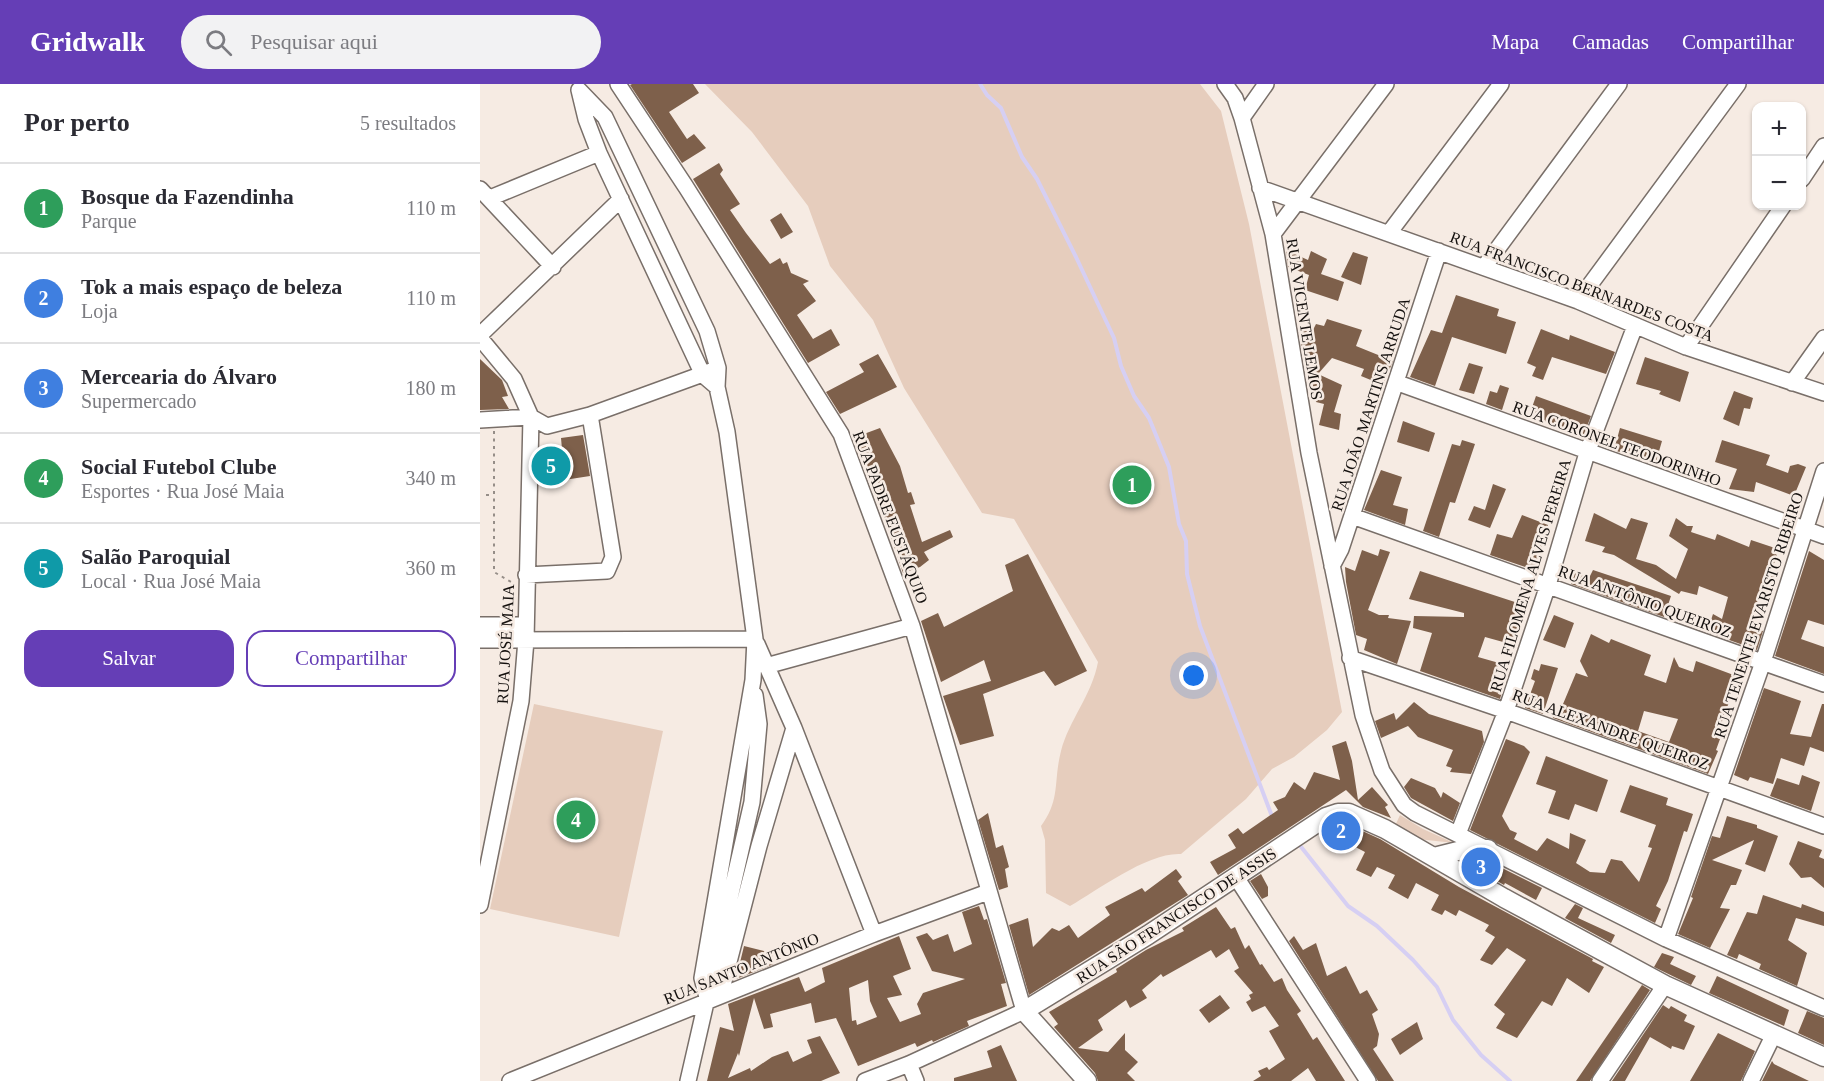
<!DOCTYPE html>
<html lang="pt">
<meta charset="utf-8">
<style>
body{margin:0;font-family:Georgia,serif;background:#f2f2f3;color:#2b2b33}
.controls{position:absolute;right:18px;top:18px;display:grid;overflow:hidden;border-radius:12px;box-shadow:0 2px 4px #0004}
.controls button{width:54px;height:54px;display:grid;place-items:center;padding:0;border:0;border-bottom:2px solid #e1e1e2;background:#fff;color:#2b2b33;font:30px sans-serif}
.you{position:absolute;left:714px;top:592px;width:21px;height:21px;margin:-15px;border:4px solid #fff;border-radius:50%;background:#1a73e8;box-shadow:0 0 0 9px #1a73e833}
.badge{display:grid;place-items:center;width:39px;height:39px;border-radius:50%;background:#653eb6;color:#fff;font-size:20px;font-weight:700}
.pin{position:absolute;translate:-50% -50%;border:3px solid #fff;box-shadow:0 2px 6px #0006}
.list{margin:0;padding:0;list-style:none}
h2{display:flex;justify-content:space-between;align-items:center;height:78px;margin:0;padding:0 24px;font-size:26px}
h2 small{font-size:20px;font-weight:400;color:#7c7c81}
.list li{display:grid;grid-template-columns:39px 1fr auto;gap:18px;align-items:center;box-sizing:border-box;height:90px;padding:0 24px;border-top:2px solid #e1e1e2}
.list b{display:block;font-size:22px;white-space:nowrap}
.list p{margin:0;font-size:20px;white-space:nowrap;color:#7c7c81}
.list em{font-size:20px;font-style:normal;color:#7c7c81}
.actions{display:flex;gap:12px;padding:18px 24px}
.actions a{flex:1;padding:14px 0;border:2px solid #653eb6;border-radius:18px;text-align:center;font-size:21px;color:#653eb6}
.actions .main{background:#653eb6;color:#fff}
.icon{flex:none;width:33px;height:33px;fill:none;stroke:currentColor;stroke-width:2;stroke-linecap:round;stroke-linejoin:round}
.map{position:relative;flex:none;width:1344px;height:997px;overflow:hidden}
header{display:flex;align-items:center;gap:36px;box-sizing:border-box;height:84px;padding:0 30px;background:#653eb6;color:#fff}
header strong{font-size:28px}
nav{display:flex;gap:33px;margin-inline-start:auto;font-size:21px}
.search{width:420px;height:54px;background:#f2f2f3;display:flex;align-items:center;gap:15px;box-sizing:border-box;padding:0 21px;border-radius:33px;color:#7c7c81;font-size:22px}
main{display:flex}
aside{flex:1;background:#fff}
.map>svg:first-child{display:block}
.green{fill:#e6cdbd}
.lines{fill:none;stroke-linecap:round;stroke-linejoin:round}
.stream{stroke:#d6cff3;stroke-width:4}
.building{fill:#7e604b;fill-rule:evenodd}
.minor-casing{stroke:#796f69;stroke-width:18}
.tertiary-casing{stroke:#796f69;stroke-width:21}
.path{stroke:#968e88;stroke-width:2;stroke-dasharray:3 4.5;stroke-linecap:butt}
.minor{stroke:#fff;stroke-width:15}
.tertiary{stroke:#fff;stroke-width:18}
.labels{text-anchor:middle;stroke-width:5;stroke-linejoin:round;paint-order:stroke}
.street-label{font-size:16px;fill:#14100e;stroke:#f6ebe3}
</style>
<header>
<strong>Gridwalk</strong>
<div class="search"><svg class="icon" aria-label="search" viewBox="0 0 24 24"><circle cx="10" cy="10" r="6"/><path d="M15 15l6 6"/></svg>Pesquisar aqui</div>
<nav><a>Mapa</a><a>Camadas</a><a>Compartilhar</a></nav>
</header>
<main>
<aside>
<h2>Por perto<small>5 resultados</small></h2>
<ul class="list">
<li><span class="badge" style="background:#2e9e5b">1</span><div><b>Bosque da Fazendinha</b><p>Parque</p></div><em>110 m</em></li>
<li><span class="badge" style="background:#3f7fe0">2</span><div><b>Tok a mais espaço de beleza</b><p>Loja</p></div><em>110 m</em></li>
<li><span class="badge" style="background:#3f7fe0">3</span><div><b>Mercearia do Álvaro</b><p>Supermercado</p></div><em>180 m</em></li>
<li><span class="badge" style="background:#2e9e5b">4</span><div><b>Social Futebol Clube</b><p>Esportes · Rua José Maia</p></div><em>340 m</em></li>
<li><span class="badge" style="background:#0f9aa8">5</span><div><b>Salão Paroquial</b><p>Local · Rua José Maia</p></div><em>360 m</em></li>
</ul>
<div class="actions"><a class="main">Salvar</a><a>Compartilhar</a></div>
</aside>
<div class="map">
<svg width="1344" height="997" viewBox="0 0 1344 997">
<rect width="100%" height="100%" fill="#f6ebe3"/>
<!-- green -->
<path class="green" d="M225 0H720L741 27 769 140 862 628 847 646 814 673 792 685 766 715 701 770C668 768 618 806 590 822L566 809 565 756 561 742C581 715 573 698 581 667 589 636 612 611 618 578L534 435 502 429 424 304 393 236 350 182 328 122 272 48Z
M54 620 183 647 139 853 10 825Z
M920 731 943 745 974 759 938 755 915 742Z"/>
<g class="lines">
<!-- stream -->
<path class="stream" d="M500 0 507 11 521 24 542 73 557 95 596 173 634 254 641 282 654 312 669 334 689 383 699 440 706 457 707 490 720 542 793 735
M818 759 868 822 897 842 933 876 957 903 973 936 1001 971 1030 997"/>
</g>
<!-- building -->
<path class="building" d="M152 0H213L219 9 189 28 207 55 214 50 226 64 202 79 150 1Z
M239 79 243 86 240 90 260 120 250 126 266 149 290 180 300 174 303 180 307 178 311 189 329 197 323 200 336 217 317 231 333 255 351 245 360 261 328 279 213 95Z
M301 129 313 148 301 155 290 136Z
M806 166 828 176 831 167 847 175 841 190 864 198 858 217 825 206 829 191 808 183Z
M873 168 888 173 881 201 861 193Z
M976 211 1019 225 1017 232 1036 238 1026 270 972 253 955 302 930 293 951 246 962 249Z
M847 235 882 246 876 262 913 277 903 301 881 292 884 285 852 274 838 290 862 301 854 328 861 330 859 346 839 341 844 320 836 318 827 268 822 266 821 259V244L832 248 836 240 844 242Z
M1061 245 1089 256 1090 251 1135 268 1126 290 1072 273 1063 296 1052 292 1056 283 1047 279Z
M398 270 417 303 360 330 346 308 384 288 379 280Z
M1165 273 1209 288 1200 318 1179 310 1181 307 1156 300Z
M0 275 22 296 28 312 22 313 29 325 0 326Z
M989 279 1003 283 994 310 979 306Z
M1020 301 1029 304 1022 326 1006 320 1010 307 1017 309Z
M1254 307 1273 314 1270 325 1264 324 1259 342 1243 335Z
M1056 312 1111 332 1104 350 1049 332Z
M923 337 955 349 949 368 917 358Z
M400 344 420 382 428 409 431 408 435 420 430 421 442 458 470 446 473 453 444 468 449 476 440 483 423 489 399 417 403 416 397 396 390 399 385 387 387 386 373 354Z
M1140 344 1182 357 1175 381 1134 366Z
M103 351 110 392 84 396 85 398 59 400 60 365H82L81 354Z
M982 356 995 360 975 419 970 418 959 453 943 447 972 360 980 362Z
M1242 356 1290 371 1286 381 1308 389 1310 382 1318 380 1326 383 1314 412 1276 398 1274 408 1249 405 1257 385 1235 378Z
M901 386 922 393 913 421 928 425 925 441 884 426Z
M1013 400 1026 405 1010 444 988 436 994 422 1005 426Z
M1114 429 1146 445 1151 434 1168 439 1156 475 1176 481 1196 495 1208 465 1189 452 1196 434 1207 442H1213L1211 448 1235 456 1237 450 1269 463 1271 456 1295 464 1293 469 1297 471 1291 488 1297 490 1296 497 1293 502 1289 501 1284 515 1278 512 1275 540H1281L1279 546 1283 547 1277 566 1227 548 1233 530 1242 535 1248 513 1219 502 1217 511 1201 507 1199 510 1134 471 1122 468 1125 463 1105 457Z
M1042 431 1068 441 1054 486 1010 471 1017 450 1032 454Z
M900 465 910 468 888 526 899 531H909L908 534 931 537 917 580 884 566 887 555 876 551 866 498 865 483 875 487 882 466 898 472Z
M1329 467 1344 476V541L1328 536 1321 555 1344 563V590L1295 572Z
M548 470 607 587 575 602 564 587 503 610 514 652 480 661 463 612 511 597 504 576 461 598 441 537 458 529 464 543 533 507 525 481Z
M1113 486 1191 512 1184 533 1091 500 1095 487 1109 494Z
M940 487 1041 520 1034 561 1005 553 998 573 1019 579 1014 598 1024 601 1020 615 940 587 952 549 933 544 934 532 984 533V529L929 515Z
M1074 531 1094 539 1085 564 1063 556Z
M1111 550 1129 559 1131 555 1171 571 1164 591 1186 599 1194 573 1199 583 1213 588 1216 577 1259 593 1244 631 1237 654 1240 655 1236 666 1238 667 1228 690 1073 634 1072 629 1078 632 1096 589 1108 593 1100 577ZM1164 627 1198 635 1189 658 1158 647Z
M1061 580 1078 584 1063 630 1045 624 1055 597 1051 595 1054 585 1059 587Z
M1284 604 1321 617 1310 650 1331 653 1342 620H1344V668L1330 663 1324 682 1301 674 1293 700 1270 693 1268 697 1254 691Z
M934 618 949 630 1002 647 1004 658 991 690 970 688 972 684 966 682 973 666 938 653 928 642 901 654 895 637 914 629 916 636Z
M1026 655 1044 662 1050 668 1022 732 1030 746 1037 749 1034 755 1057 767 1067 754 1089 765 1090 749 1106 756 1096 779 1110 788 1125 789 1131 775 1142 777 1159 798 1172 764 1168 763 1176 741 1140 728 1150 701 1188 714 1186 721 1213 730 1207 748 1204 747 1188 797 1176 822 1181 825 1175 839 990 746Z
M866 657 872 677 878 716 892 703 908 721 905 723 911 734 883 723 866 706 738 791 730 778 756 764 748 751 758 744 763 750 798 726 793 718 805 713 814 698 825 706 834 688 860 696 852 662Z
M1066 672 1128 696 1117 728 1095 720 1089 736 1068 729 1076 707 1056 700Z
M1322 691 1340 698 1331 727 1290 712 1297 694 1319 701Z
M931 694 955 704 961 714 963 708 980 719 973 737 931 714 924 703Z
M508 729 516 764 523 761 529 783 525 785 528 803 519 806 498 736Z
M1247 732 1277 741V744L1298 752 1285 788 1265 780 1274 756 1232 776 1262 786 1256 801H1251L1240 824 1250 825 1230 864 1198 850 1213 814 1211 813 1232 752 1240 754Z
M860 740H867L900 755 979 803 1113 875 1112 877 1124 883 1109 909 1087 894 1072 922 1062 917 1037 954 1016 944 1025 930 1014 921 1046 876 1027 864 1012 881 1000 876 1015 853 1005 847 1009 841 979 826 976 832 965 826 962 831 951 826 959 811 936 799 928 815 908 804 915 791 897 783 891 793 876 786 885 768 860 755 858 758 846 747Z
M1318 757 1342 766 1339 773 1344 775V804L1331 793 1321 794 1309 780Z
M1006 776 1062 804 1056 816 1025 799 1024 801 1007 791 1008 789 983 777Z
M696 785 702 793 698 797 708 811 549 911 529 841 548 834 553 863 572 844 579 847 589 841 598 854 630 831 625 823 662 804 665 808Z
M781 790 788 803V812L782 815 770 797Z
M1283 811 1321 824 1322 820 1344 828V842L1316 834 1308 856 1327 869 1317 902 1279 885 1281 880 1259 870 1257 875 1247 871 1267 828 1277 830Z
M1095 820 1103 824 1098 834 1135 851 1131 859 1085 834Z
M499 822 504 836 507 835 526 899 521 900 527 922 487 937 489 942 453 958 452 956 437 963 435 959 378 982 356 934 335 939 331 919 290 930 293 943 284 945 274 914 259 972 258 969 248 994 270 984 271 987 292 973 308 967 313 978 332 969 327 956 340 952 360 989 341 997H227L240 943 254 947 248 920 319 893 325 908 345 898 342 884 419 852 431 885 413 892 422 911 407 914 420 938 441 930 437 920 443 909 485 895 452 887 436 853 447 849 453 856 468 850 474 868 492 860 482 828ZM388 896 390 917 397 933 377 941 376 936 372 937 369 904Z
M736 823 751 845 755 843 765 865 769 861 780 881 782 880 794 898 802 894 807 906 821 927 817 930 833 956 837 953 865 997H836L828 984 811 997H773L781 992 778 987 787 983 789 986 805 975 789 947 799 942 785 922 772 928 766 918 771 915 769 911 773 909 754 887 759 884 749 865 736 874 731 866 683 893 681 890 662 906 667 914 650 924 646 916 618 936 623 946 598 964 628 968 645 949V966L658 978 647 989 655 997H618L615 989 574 943 578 940 569 928 637 888 636 885 666 866 704 847 702 844Z
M814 852 823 866 836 859 847 892 866 882 880 910 887 906 898 926 892 930 899 950 897 962 893 965 914 997H898L809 857Z
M264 862 292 869 294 880 256 895Z
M1182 869 1194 873 1190 880 1216 892 1211 901 1174 883Z
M1237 892 1309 926 1304 942 1229 909Z
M1162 901 1170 906 1110 997H1096Z
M740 911 750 924 729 939 719 926Z
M1183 921 1189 925 1191 922 1207 931 1204 937 1215 942 1204 966 1192 962 1191 965 1170 953 1145 997H1132Z
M1327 927 1344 934V961L1318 949Z
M937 938 943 955 920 971 911 955Z
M1238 949 1275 967 1261 997H1210Z
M521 961 537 997H474V994L512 983 507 967Z
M1292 977 1294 980 1329 997H1282Z"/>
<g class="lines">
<!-- minor casing -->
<g class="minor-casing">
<path id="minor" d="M138 0 206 103 361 350 432 542 544 927 429 980 385 997
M745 0 755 14 762 34 793 150 829 369 883 631 902 687 924 721 935 729 1186 855 1344 924
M99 6 125 33 227 247 238 284 237 303 247 348 275 555 273 596 222 894 228 917
M99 6 106 35 119 69 223 291 237 303
M762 34 786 0
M1322 95 1344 62
M780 104 1098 217 1206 263 1344 309
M0 105 73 183
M10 114 119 69
M909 149 1021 0
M793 150 906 0
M1004 183 1139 0
M1098 217 1258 0
M0 251 141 115
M0 254 34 295 51 333 46 556 41 617 0 821
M1206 263 1303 122
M918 299 1344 452
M1312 299 1344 254
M0 336 51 333 67 342 110 331 231 287
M872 432 1344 600
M852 482 861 465 959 167
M46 491 127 487 133 473 110 331
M0 541H46
M0 556 275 555
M277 560 314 644 394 850
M870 574 1026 627 1344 742
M286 582 432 542
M978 750 1026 627 1068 501 1107 369 1155 242
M756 793 888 997
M1186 855 1283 578 1344 387
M229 915 244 897 279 762 314 644
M429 980 436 997
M30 997 394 850 508 808
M208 997 272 718 279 640 275 611
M1120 997 1185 901
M1271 997 1293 952"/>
</g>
<!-- tertiary casing -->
<g class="tertiary-casing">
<path id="tertiary" d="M954 773 986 765H1008
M607 997 544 927 668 851 846 733 858 729H869L905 745 1024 814 1185 901 1344 973"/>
</g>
<!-- path -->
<path class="path" d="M14 347V488L33 499
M6 411H12"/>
<!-- minor -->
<use href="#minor" class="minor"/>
<!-- tertiary -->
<use href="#tertiary" class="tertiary"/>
</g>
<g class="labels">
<!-- street labels -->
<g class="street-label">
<text transform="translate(1102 202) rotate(21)" y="6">RUA FRANCISCO BERNARDES COSTA</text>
<text transform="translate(825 235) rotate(81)" y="6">RUA VICENTE LEMOS</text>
<text transform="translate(890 320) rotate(-72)" y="6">RUA JOÃO MARTINS ARRUDA</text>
<text transform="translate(1137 359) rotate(20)" y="6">RUA CORONEL TEODORINHO</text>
<text transform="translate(411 433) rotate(69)" y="6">RUA PADRE EUSTÁQUIO</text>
<text transform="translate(1050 491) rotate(-73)" y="6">RUA FILOMENA ALVES PEREIRA</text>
<text transform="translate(1165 517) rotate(20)" y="6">RUA ANTÔNIO QUEIROZ</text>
<text transform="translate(1278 531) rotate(-72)" y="6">RUA TENENTE EVARISTO RIBEIRO</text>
<text transform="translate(25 560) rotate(-87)" y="6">RUA JOSÉ MAIA</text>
<text transform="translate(1131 645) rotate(20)" y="6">RUA ALEXANDRE QUEIROZ</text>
<text transform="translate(696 831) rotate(-33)" y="6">RUA SÃO FRANCISCO DE ASSIS</text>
<text transform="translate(261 884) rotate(-22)" y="6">RUA SANTO ANTÔNIO</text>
</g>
</g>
</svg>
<div class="controls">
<button>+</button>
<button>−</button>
</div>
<div class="you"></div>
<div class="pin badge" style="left:652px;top:401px;background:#2e9e5b">1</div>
<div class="pin badge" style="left:861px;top:747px;background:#3f7fe0">2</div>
<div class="pin badge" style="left:1001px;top:783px;background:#3f7fe0">3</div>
<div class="pin badge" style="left:96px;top:736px;background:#2e9e5b">4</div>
<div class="pin badge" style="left:71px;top:382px;background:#0f9aa8">5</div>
</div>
</main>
